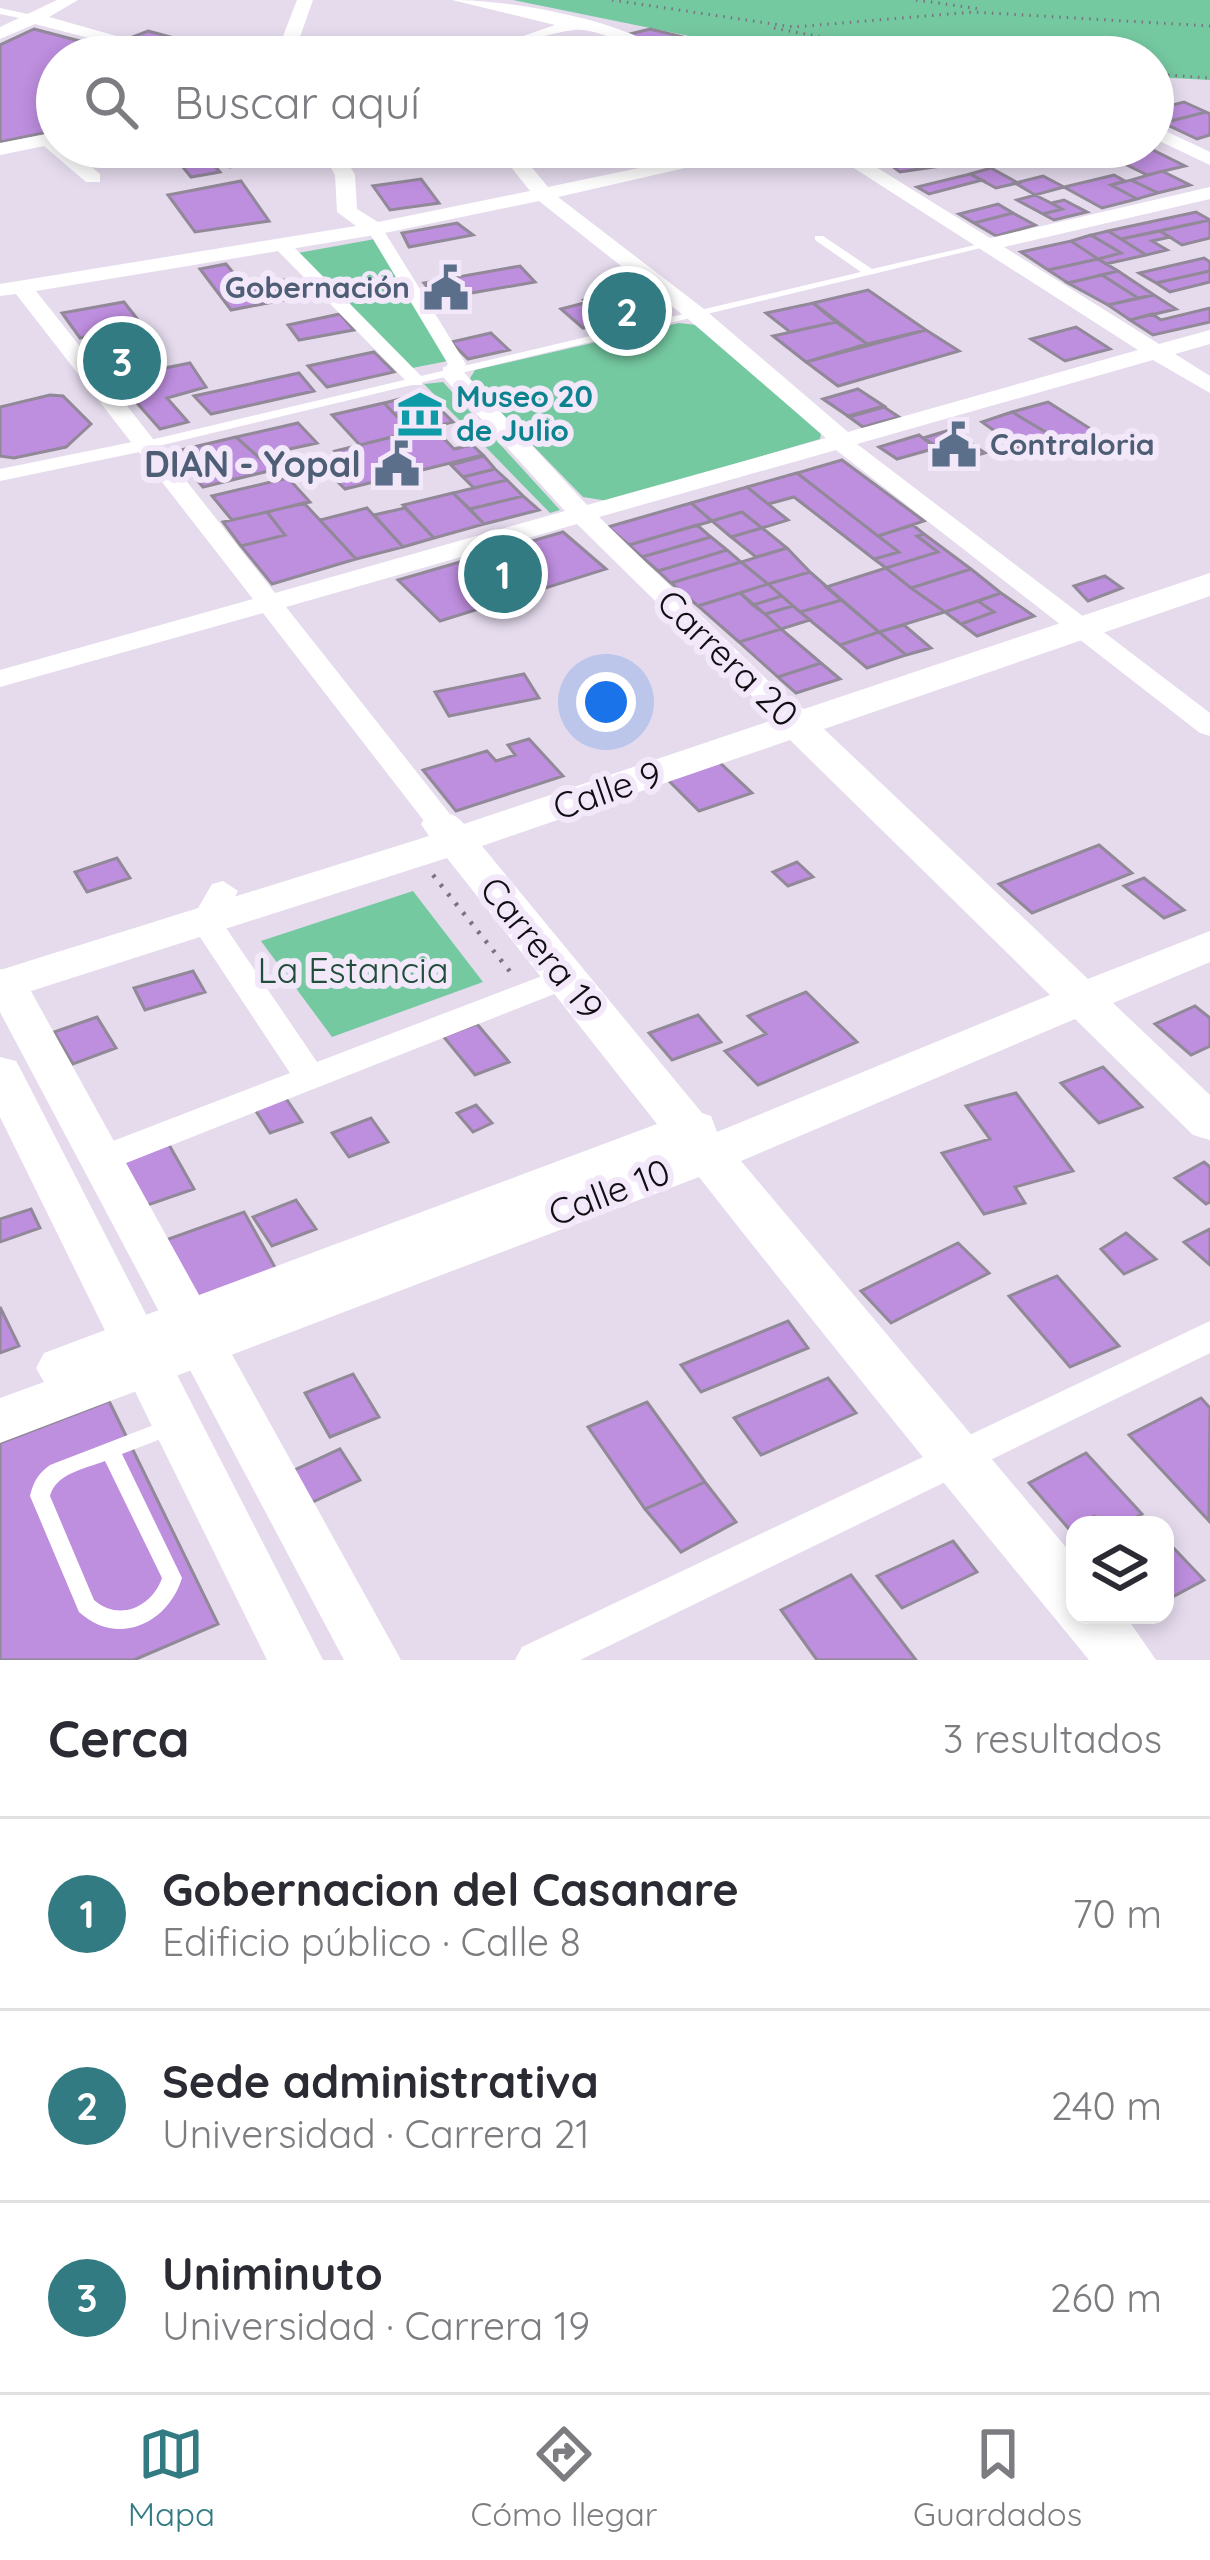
<!DOCTYPE html>
<html lang="es">
<meta charset="utf-8">
<style>
body{margin:0;font-family:Quicksand,sans-serif;background:#f7f7f7;color:#2b2b33}
.controls{position:absolute;right:36px;bottom:36px;display:grid;overflow:hidden;border-radius:24px;box-shadow:0 6px 18px #0003}
.controls button{width:108px;height:108px;display:grid;place-items:center;padding:0;border:0;border-bottom:3px solid #e1e1e2;background:#fff;color:#2b2b33;font:60px sans-serif}
.you{position:absolute;left:606px;top:702px;width:42px;height:42px;margin:-30px;border:9px solid #fff;border-radius:50%;background:#1a73e8;box-shadow:0 0 0 18px #1a73e833}
.badge{display:grid;place-items:center;width:78px;height:78px;border-radius:50%;background:#337b83;color:#fff;font-size:39px;font-weight:700}
.pin{position:absolute;translate:-50% -50%;border:6px solid #fff;box-shadow:0 3px 12px #0006}
.list{margin:0;padding:0;list-style:none}
h2{display:flex;justify-content:space-between;align-items:center;height:156px;margin:0;padding:0 48px;font-size:51px}
h2 small{font-size:39px;font-weight:400;color:#7c7c81}
.list li{display:grid;grid-template-columns:78px 1fr auto;gap:36px;align-items:center;box-sizing:border-box;height:192px;padding:0 48px;border-top:3px solid #e1e1e2}
.list b{display:block;font-size:45px;white-space:nowrap}
.list p{margin:0;font-size:39px;white-space:nowrap;color:#7c7c81}
.list em{font-size:39px;font-style:normal;color:#7c7c81}
.icon{flex:none;width:66px;height:66px;fill:none;stroke:currentColor;stroke-width:2;stroke-linecap:round;stroke-linejoin:round}
.map{position:relative;flex:none;width:1210px;height:1660px;overflow:hidden}
.search{position:absolute;background:#fff;box-shadow:0 6px 18px #0003;left:36px;right:36px;top:36px;height:132px;display:flex;align-items:center;gap:30px;box-sizing:border-box;padding:0 42px;border-radius:66px;color:#7c7c81;font-size:45px}
.sheet{height:732px;background:#fff}
nav{display:flex;justify-content:space-around;align-items:center;box-sizing:border-box;height:168px;border-top:3px solid #e1e1e2;background:#fff;font-size:33px;color:#7c7c81}
nav a{display:grid;justify-items:center;gap:6px}
nav .on{color:#337b83}
.map>svg:first-child{display:block}
.green{fill:#75c9a1}
.building{fill:#be8edf;stroke:#918898;stroke-width:3}
.lines{fill:none;stroke-linecap:round;stroke-linejoin:round}
.path-far1{stroke:#7a737f;stroke-width:3;stroke-dasharray:1.5 6;stroke-linecap:butt}
.path{stroke:#7a737f;stroke-width:4.5;stroke-dasharray:3 9;stroke-linecap:butt}
.service{fill:#fff;fill-rule:evenodd}
.pedestrian{fill:#fff;fill-rule:evenodd}
.minor{fill:#fff;fill-rule:evenodd}
.tertiary{fill:#fff;fill-rule:evenodd}
.secondary{fill:#fff;fill-rule:evenodd}
.labels{text-anchor:middle;stroke-width:12;stroke-linejoin:round;paint-order:stroke}
.far-service-label{font-size:30px;font-weight:bold;fill:#4e5e75;stroke:#f2e8fa;text-anchor:end}
.far-culture-label{font-size:30px;font-weight:bold;fill:#0d838f;stroke:#f2e8fa;text-anchor:start}
.service-label{font-size:36px;font-weight:bold;fill:#4e5e75;stroke:#f2e8fa;text-anchor:end}
.street-label{font-size:36px;fill:#110e13;stroke:#f2e8fa}
.park-label{font-size:36px;fill:#214e3a;stroke:#f2e8fa}
</style>
<div class="map">
<svg width="1210" height="1660" viewBox="0 0 1210 1660">
<rect width="100%" height="100%" fill="#e5dbed"/>
<!-- green -->
<path class="green" d="M513 0H1210V80L1153 77V57H792Z
M375 239 448 361 412 368 298 253Z
M679 323 697 325 821 434 820 439 608 501 583 497 469 380 475 370Z
M443 382 560 510 550 513 424 384Z
M413 891 483 982 332 1037 261 941Z"/>
<!-- building -->
<path class="building" d="M34 29 141 57H57V130L0 142V45Z
M650 29 679 36 650 46 626 35Z
M148 31 245 57H192L127 39Z
M618 37 643 50 615 57H583Z
M691 41 713 49 689 57 662 50Z
M1184 102 1206 112 1163 123 1153 118V110Z
M1206 112 1210 114V135L1197 139 1163 123Z
M272 147 289 156 230 167 218 157Z
M658 147 669 155 638 164 619 149Z
M1127 147 1155 148 1094 163 1076 154Z
M1052 149 1069 157 1036 164 1017 156Z
M1151 149 1185 166 1147 175 1113 158Z
M206 156 220 172 191 177 178 161Z
M922 158 934 167 900 172 888 163Z
M991 168 1018 183 996 188 970 174Z
M1162 171 1190 185 1158 193 1131 180Z
M970 174 982 180 929 194 917 187Z
M1114 175 1125 181 1111 185 1137 199 1102 208 1064 187Z
M1043 176 1064 187 1035 195 1015 183Z
M421 179 439 203 390 210 373 186Z
M1131 180 1158 193 1137 199 1111 185Z
M241 181 269 221 195 232 168 195Z
M1035 195 1051 203 1062 209 1043 214 1017 200Z
M1064 200 1087 212 1054 220 1043 214 1062 209 1051 203Z
M998 204 1013 213 974 223 959 214Z
M1196 212 1210 220 1121 239 1108 231Z
M1013 213 1035 225 996 236 974 223Z
M1210 220V238L1182 245 1160 231Z
M457 223 473 235 409 247 402 233Z
M1108 231 1121 239 1146 255 1106 264 1098 259 1121 253 1091 235Z
M1160 231 1170 237 1152 241 1167 250 1146 255 1121 239Z
M1091 235 1121 253 1098 259 1071 241Z
M1071 241 1098 259 1048 270 1021 252Z
M1204 258 1210 262V271L1156 283 1139 273Z
M1098 259 1118 271 1068 283 1048 270Z
M226 264 245 287 290 279 310 295 231 310 200 269Z
M520 266 535 282 437 299 424 283Z
M1118 271 1154 295 1138 298 1102 275Z
M1210 271V282L1170 292 1156 283Z
M1102 275 1138 298 1108 305 1068 283Z
M631 289 658 312 610 322 584 300Z
M868 290 926 330 867 344 813 303Z
M1154 295 1176 309 1130 320 1108 305Z
M124 302 142 325 80 338 62 313Z
M588 302 610 322 583 328 561 309Z
M813 303 836 322 790 332 766 313Z
M1210 308V322L1153 335 1130 320 1152 314 1161 320Z
M340 314 354 330 299 340 288 325Z
M836 322 867 344 806 362 773 336Z
M1076 327 1110 349 1065 361 1031 339Z
M926 330 959 351 838 386 806 362Z
M491 333 509 350 468 359 451 342Z
M374 352 394 372 327 387 308 366Z
M190 363 206 387 167 398 188 422 160 429 115 378Z
M299 373 314 391 211 414 194 396Z
M858 389 884 406 848 416 823 399Z
M423 393 438 407 453 422 412 432 384 403Z
M50 395 63 396 91 424 66 447 14 458 0 456V407Z
M1048 402 1105 438 1069 446 1012 412Z
M384 403 412 432 360 445 332 415Z
M884 407 899 417 863 427 849 417Z
M1012 412 1069 446 1031 457 982 422Z
M298 423 317 443 257 456 236 437Z
M433 427 454 449 472 445 483 455 345 489 335 479 356 473 335 451Z
M950 430 985 453 959 460 923 438Z
M919 435 936 448 897 459 879 447Z
M236 437 273 470 203 487 173 452Z
M484 456 495 469 463 477 451 465Z
M842 460 924 521 878 536 797 473Z
M495 469 507 480 474 488 463 477Z
M797 473 878 536 899 552 874 559 794 497 768 504 747 487Z
M288 478 310 502 232 520 212 496Z
M507 480 523 496 470 509 453 493Z
M747 487 788 520 762 528 742 512 712 521 691 503Z
M453 493 484 524 434 538 403 505Z
M523 496 539 510 484 524 470 509Z
M304 503 356 559 272 584 241 546 285 535 267 512Z
M691 503 712 521 629 545 608 527Z
M367 508 403 547 356 559 320 520Z
M405 508 434 538 403 547 374 515Z
M267 512 285 535 241 546 223 522Z
M742 512 762 528 731 537 712 521Z
M697 525 711 537 642 557 629 545Z
M913 525 924 534 917 536 938 552 886 568 874 559 899 552 878 536Z
M762 528 766 531 787 548 756 557 731 537Z
M563 532 606 569 440 621 398 580Z
M924 534 971 569 911 588 886 568 938 552 917 536Z
M711 537 727 550 658 571 642 557Z
M787 548 810 572 768 584 741 562Z
M727 550 741 562 671 583 658 571Z
M741 562 768 584 698 606 671 583Z
M886 568 911 588 945 612 879 632 826 587Z
M971 569 1001 593 945 612 911 588Z
M810 572 842 600 800 612 768 584Z
M1105 576 1122 588 1088 601 1074 586Z
M768 584 782 596 753 605 740 593Z
M740 593 765 614 781 629 739 642 698 606Z
M1001 593 1034 616 977 636 961 624 994 612 978 601Z
M782 596 793 606 765 614 753 605Z
M842 600 879 632 840 645 800 612Z
M978 601 994 612 961 624 945 612Z
M793 606 810 620 781 629 765 614Z
M904 625 931 648 906 655 879 632Z
M781 629 821 663 778 677 739 642Z
M879 632 906 655 867 668 840 645Z
M821 663 840 679 796 693 778 677Z
M524 674 539 698 449 716 435 692Z
M529 739 563 776 456 811 423 770 487 751 496 761 515 755 508 745Z
M717 760 752 793 699 811 665 777Z
M1099 845 1132 873 1032 913 999 884Z
M117 858 130 878 87 892 75 872Z
M797 862 813 877 788 886 773 872Z
M1144 878 1184 910 1164 918 1124 886Z
M193 971 205 992 145 1010 134 988Z
M806 992 857 1042 758 1085 725 1051 766 1034 748 1016Z
M1195 1006 1210 1018V1046L1191 1055 1155 1024Z
M698 1015 721 1042 672 1060 649 1033Z
M97 1017 116 1048 73 1064 54 1032Z
M477 1024 509 1062 475 1075 443 1036Z
M1103 1067 1142 1107 1099 1123 1061 1083Z
M1016 1093 1073 1171 1015 1187 1025 1203 984 1214 942 1153 990 1139 966 1106Z
M285 1097 302 1122 270 1133 254 1108Z
M476 1105 492 1123 473 1132 457 1113Z
M371 1118 388 1142 349 1157 332 1133Z
M168 1143 194 1189 142 1207 117 1160Z
M1204 1162 1210 1167V1202L1206 1204 1175 1178Z
M296 1200 316 1229 272 1246 253 1217Z
M31 1209 40 1228 0 1242V1219Z
M244 1212 277 1271 192 1302 160 1242Z
M1210 1229V1265L1184 1242Z
M1126 1233 1156 1259 1124 1274 1101 1249Z
M958 1243 989 1273 891 1323 861 1291Z
M1057 1276 1119 1346 1070 1367 1009 1296Z
M0 1307 19 1346 0 1353Z
M788 1321 808 1348 701 1392 681 1365Z
M353 1374 379 1417 330 1437 305 1393Z
M828 1378 856 1413 761 1455 734 1418Z
M1201 1398 1210 1408 1209 1521 1129 1435Z
M109 1401 218 1624 134 1660H0V1443Z
M647 1402 705 1482 645 1509 588 1427Z
M340 1449 360 1480 306 1505 286 1474Z
M1086 1453 1142 1514 1121 1525H1102L1094 1516 1069 1529 1029 1483Z
M705 1482 736 1522 681 1552 645 1509Z
M1165 1539 1204 1580 1165 1601Z
M953 1541 977 1572 902 1608 877 1576Z
M851 1575 916 1660H817L781 1610Z"/>
<g class="lines">
<!-- path-far1 -->
<path class="path-far1" d="M612 0 793 27 973 12 1210 26
M916 0 981 9
M774 28 926 57
M1153 74 1210 78"/>
<!-- path -->
<path class="path" d="M433 875 512 974"/>
<!-- service -->
<path class="service" d="M0 8 37 16 38 18 34 21 0 14Z
M815 236H823L872 269 984 243 989 246 142 450 136 446 142 442 861 272 815 240Z
M172 1418 179 1420 182 1426 179 1432 122 1454 182 1578C168 1624 117 1647 79 1612L30 1496C34 1481 37 1475 50 1465ZM105 1461 162 1578C152 1607 119 1622 94 1600L50 1496C56 1473 85 1469 105 1461Z"/>
<!-- pedestrian -->
<path class="pedestrian" d="M369 226H381L466 364 457 376 451 377 442 372 448 364 367 229Z
M276 241H288L422 377V385H410L276 249Z
M142 440 152 446 149 450 0 481V469Z"/>
<!-- minor -->
<path class="minor" d="M57 0H78L49 17 191 57H162L35 24 0 39V27Z
M297 0H313L293 57H275Z
M452 0C512 0 626 20 674 57 639 57 603 27 574 30 535 34 503 57 463 57L555 25Z
M1153 125 1210 152V165L1153 138Z
M57 132V147H68L100 174V182H86L44 146 0 155V143Z
M319 147H339L355 175 357 209 378 222 530 191 495 147H515L548 187 739 147H777L558 197 704 309 848 432 1138 350 821 147H844L990 238 1210 187V199L1004 247 1159 344 1210 330V344L1175 354 1210 376V393L1153 360 857 444 1210 713V736L1200 733 836 450 599 517 792 704 796 710 792 716H772L577 524 286 607 453 818 457 824 453 830H431L263 613 0 687V670L253 599 16 294 0 296V284L356 226 337 212 335 175ZM539 201 688 319 826 438 587 505 459 367H443V377L565 511 275 593 36 291 375 235Z
M223 881 238 891 222 922 317 1062 555 971H577L582 978 577 985 111 1169 99 1172 87 1169 81 1160 87 1151 290 1073 190 922 212 884Z
M1210 1321V1353L580 1660H515L522 1647Z"/>
<!-- tertiary -->
<path class="tertiary" d="M0 969 21 974 27 984 401 1660H344L0 1012Z
M0 1057 16 1061 22 1072 323 1660H267L0 1117Z"/>
<!-- secondary -->
<path class="secondary" d="M1210 573V596L824 729 1088 979 1210 931V962L1113 1003 1210 1095V1140L1193 1135 1075 1019 741 1161 1075 1558V1615H1125L1156 1660H1089C959 1502 827 1340 699 1177L0 1443V1398L44 1382 36 1368 44 1353 657 1124 447 858 0 1001V970L429 836 421 824 427 815C443 811 453 811 464 824L770 721 762 710 768 702 782 698 804 709ZM790 740 1050 995 717 1132 711 1116 702 1113 482 846Z"/>
</g>
<!-- icons -->
<defs>
<g id="civic-bare" transform="scale(3.6)"><path d="M-.6-6.5H3V-4.5H.6V-3L4-1V1h2V6H-6V1h2V-1L-.6-3ZM-1.2 2.5V6h2.4V2.5Z" fill="#5c6f8a" stroke="#f2e8fa" stroke-width="2.5" paint-order="stroke"/></g>
<g id="museum-bare" transform="scale(3.6)"><path d="M0-6L6-3V-2H-6V-3ZM-5-1h2V3h-2ZM-1-1h2V3h-2ZM3-1h2V3H3ZM-6 4H6V6H-6Z" fill="#0f9aa8" stroke="#f2e8fa" stroke-width="2.5" paint-order="stroke"/></g>
</defs>
<g fill-rule="evenodd">
<use href="#civic-bare" x="446" y="288"/>
<use href="#museum-bare" x="420" y="414"/>
<use href="#civic-bare" x="954" y="445"/>
<use href="#civic-bare" x="397" y="464"/>
</g>
<g class="labels">
<!-- far-service labels -->
<g class="far-service-label">
<text x="410" y="298">Gobernación</text>
<text x="990" y="455" text-anchor="start">Contraloria</text>
</g>
<!-- far-culture labels -->
<g class="far-culture-label">
<text x="456" y="407">Museo 20<tspan x="456" dy="34">de Julio</tspan></text>
</g>
<!-- service labels -->
<g class="service-label">
<text x="361" y="477">DIAN - Yopal</text>
</g>
<!-- street labels -->
<g class="street-label">
<text transform="translate(728 658) rotate(44)" y="13">Carrera 20</text>
<text transform="translate(607 790) rotate(-19)" y="13">Calle 9</text>
<text transform="translate(542 948) rotate(51)" y="13">Carrera 19</text>
<text transform="translate(609 1192) rotate(-21)" y="13">Calle 10</text>
</g>
<!-- park labels -->
<g class="park-label">
<text x="353" y="983">La Estancia</text>
</g>
</g>
</svg>
<div class="controls">
<button><svg class="icon" aria-label="layers" viewBox="0 0 24 24"><path d="M12 4l9 5-9 5-9-5zM3 14l9 5 9-5"/></svg></button>
</div>
<div class="you"></div>
<div class="pin badge" style="left:503px;top:574px">1</div>
<div class="pin badge" style="left:627px;top:311px">2</div>
<div class="pin badge" style="left:122px;top:361px">3</div>
<div class="search"><svg class="icon" aria-label="search" viewBox="0 0 24 24"><circle cx="10" cy="10" r="6"/><path d="M15 15l6 6"/></svg>Buscar aquí</div>
</div>
<section class="sheet">
<h2>Cerca<small>3 resultados</small></h2>
<ul class="list">
<li><span class="badge">1</span><div><b>Gobernacion del Casanare</b><p>Edificio público · Calle 8</p></div><em>70 m</em></li>
<li><span class="badge">2</span><div><b>Sede administrativa</b><p>Universidad · Carrera 21</p></div><em>240 m</em></li>
<li><span class="badge">3</span><div><b>Uniminuto</b><p>Universidad · Carrera 19</p></div><em>260 m</em></li>
</ul>
</section>
<nav>
<a class="on"><svg class="icon" aria-label="map" viewBox="0 0 24 24"><path d="M3 6l6-2 6 2 6-2v14l-6 2-6-2-6 2zM9 4v14M15 6v14"/></svg>Mapa</a>
<a><svg class="icon" aria-label="directions" viewBox="0 0 24 24"><path d="M12 3l9 9-9 9-9-9zM9 14v-3h6M13 9l2 2-2 2"/></svg>Cómo llegar</a>
<a><svg class="icon" aria-label="saved" viewBox="0 0 24 24"><path d="M7 4h10v16l-5-4-5 4z"/></svg>Guardados</a>
</nav>
